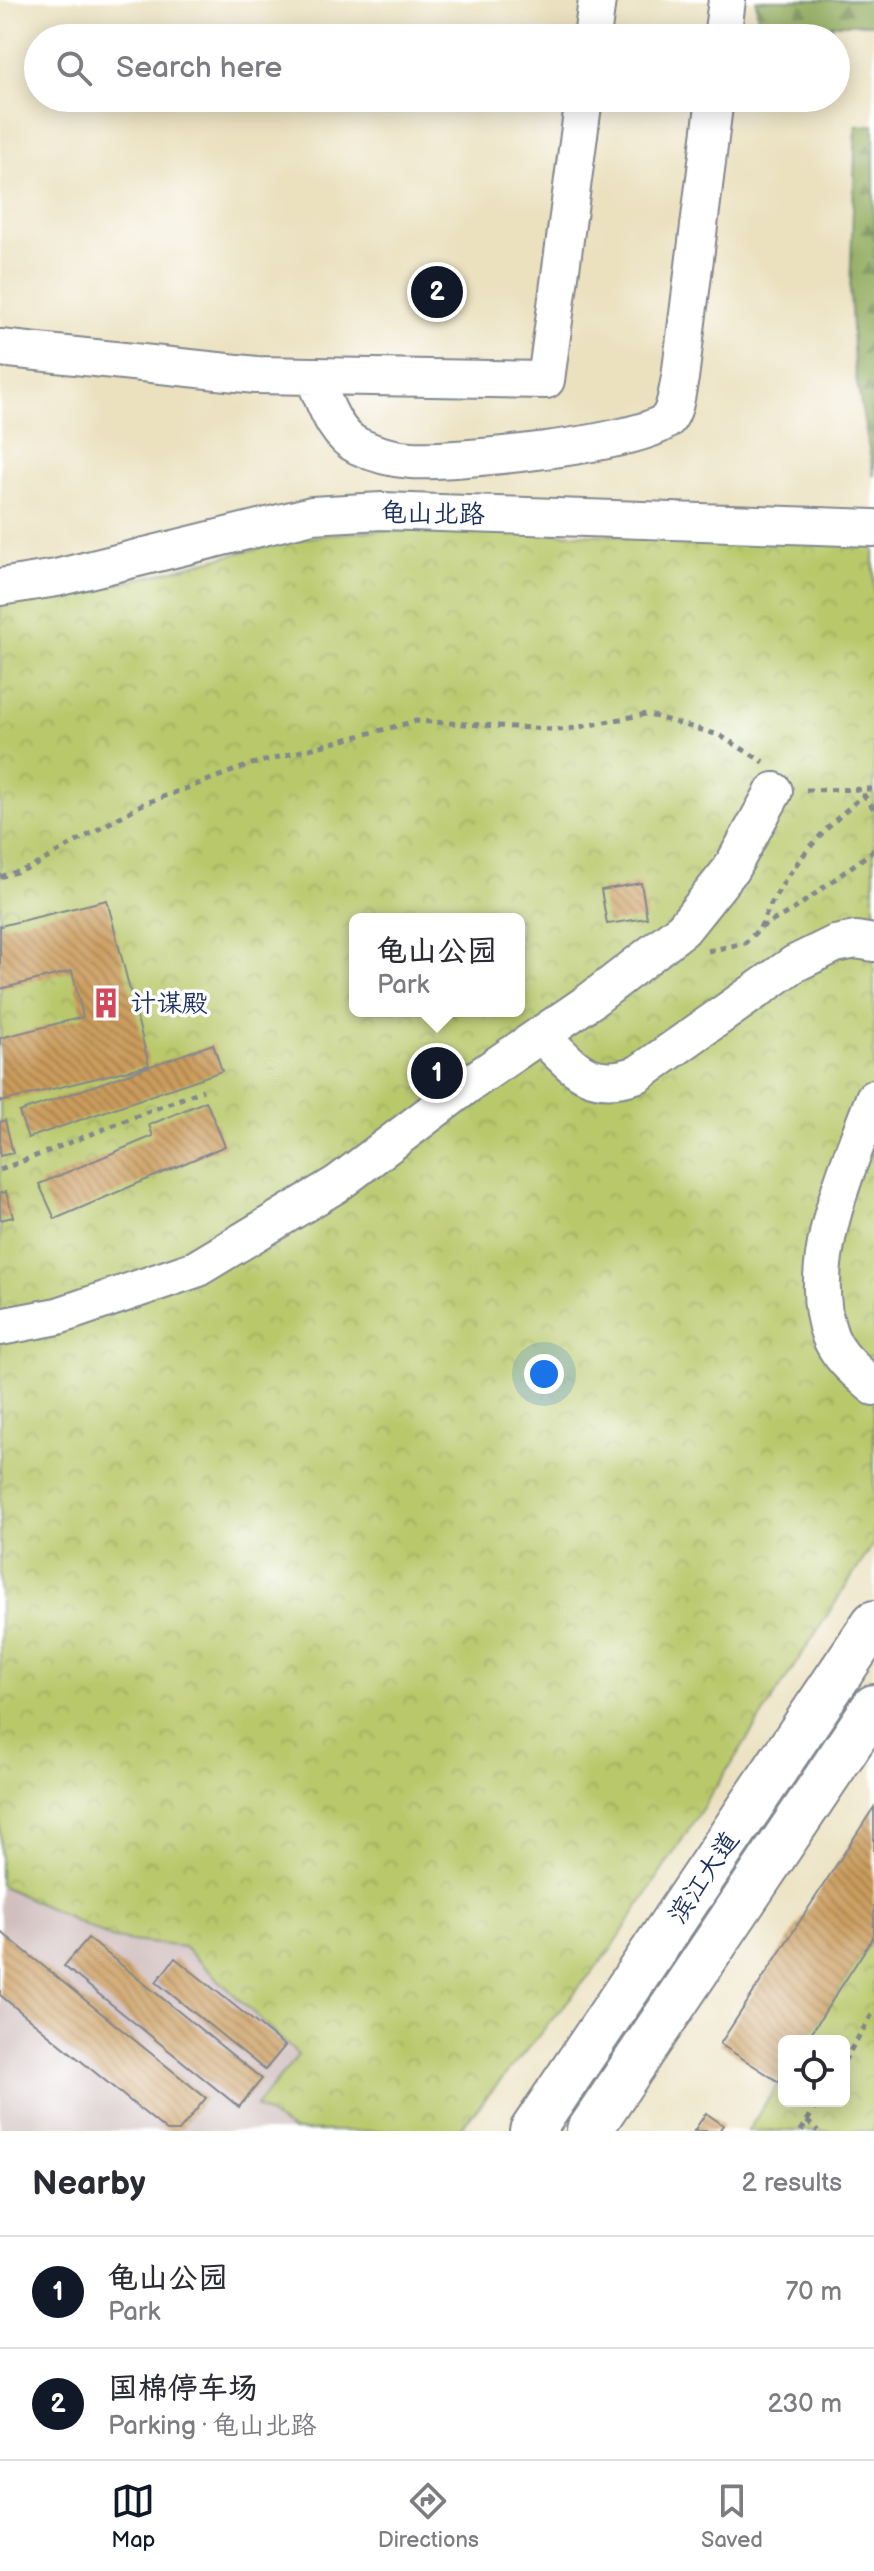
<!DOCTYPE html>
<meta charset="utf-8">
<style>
body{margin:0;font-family:"Balsamiq Sans","LXGW WenKai TC",sans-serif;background:#f7f7f7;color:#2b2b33}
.controls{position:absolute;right:24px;bottom:24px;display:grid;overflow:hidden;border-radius:12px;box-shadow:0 4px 20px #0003}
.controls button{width:72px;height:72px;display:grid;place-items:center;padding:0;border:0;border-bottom:2px solid #e1e1e2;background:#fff;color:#2b2b33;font:40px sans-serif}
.you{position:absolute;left:544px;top:1374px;width:28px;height:28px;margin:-20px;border:6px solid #fff;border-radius:50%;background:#1a73e8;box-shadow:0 0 0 12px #1a73e833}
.badge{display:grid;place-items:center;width:52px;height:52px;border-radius:50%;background:#111827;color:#fff;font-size:26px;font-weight:700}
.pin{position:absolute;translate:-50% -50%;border:4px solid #fff;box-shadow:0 2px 8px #0006}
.popup{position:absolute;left:349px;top:913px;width:176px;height:104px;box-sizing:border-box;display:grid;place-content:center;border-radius:12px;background:#fff;filter:drop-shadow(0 2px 6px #0005);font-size:26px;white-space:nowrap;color:#7c7c81}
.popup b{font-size:30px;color:#2b2b33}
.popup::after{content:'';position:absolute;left:50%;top:100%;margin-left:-16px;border:16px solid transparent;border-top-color:#fff}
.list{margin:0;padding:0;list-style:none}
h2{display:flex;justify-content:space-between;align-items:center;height:104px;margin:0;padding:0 32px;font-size:34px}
h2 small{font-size:26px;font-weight:400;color:#7c7c81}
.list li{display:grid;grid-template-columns:52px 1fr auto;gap:24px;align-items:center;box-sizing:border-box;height:112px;padding:0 32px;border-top:2px solid #e1e1e2}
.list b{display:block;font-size:30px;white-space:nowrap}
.list p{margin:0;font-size:26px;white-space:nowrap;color:#7c7c81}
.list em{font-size:26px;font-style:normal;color:#7c7c81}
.icon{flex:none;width:44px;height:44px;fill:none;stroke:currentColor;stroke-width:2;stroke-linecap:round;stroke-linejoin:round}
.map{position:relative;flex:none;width:874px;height:2131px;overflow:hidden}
.search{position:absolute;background:#fff;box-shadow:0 4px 20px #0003;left:24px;right:24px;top:24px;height:88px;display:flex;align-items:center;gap:20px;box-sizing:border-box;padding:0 28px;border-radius:44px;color:#7c7c81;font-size:30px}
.sheet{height:328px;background:#fff}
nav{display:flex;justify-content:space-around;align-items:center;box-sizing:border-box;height:112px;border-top:2px solid #e1e1e2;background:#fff;font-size:22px;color:#7c7c81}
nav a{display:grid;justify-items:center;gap:4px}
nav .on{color:#111827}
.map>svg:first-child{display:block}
.industrial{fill:#d1bfbf}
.forest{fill:url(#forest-firs);stroke:#566e5e;stroke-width:2}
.park{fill:url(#park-crowns);stroke:#6a7c64;stroke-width:2;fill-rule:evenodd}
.building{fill:url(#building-back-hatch)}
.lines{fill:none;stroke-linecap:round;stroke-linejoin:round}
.minor-casing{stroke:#83888e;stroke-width:40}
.major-casing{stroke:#83888e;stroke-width:48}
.path{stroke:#83888e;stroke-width:5;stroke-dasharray:6 6;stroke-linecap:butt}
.minor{stroke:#fff;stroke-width:36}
.major{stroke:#fff;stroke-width:44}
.labels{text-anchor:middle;stroke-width:7;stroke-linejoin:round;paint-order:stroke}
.street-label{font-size:26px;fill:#1b2f5e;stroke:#fff}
.poi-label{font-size:26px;fill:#1b2f5e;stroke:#fff;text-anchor:start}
</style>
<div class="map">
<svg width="874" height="2131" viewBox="0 0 874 2131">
<defs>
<pattern id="forest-firs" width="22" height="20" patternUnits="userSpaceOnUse" patternTransform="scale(2)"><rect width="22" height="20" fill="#92ac5f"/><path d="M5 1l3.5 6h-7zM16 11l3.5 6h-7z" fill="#768c52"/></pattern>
<pattern id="park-crowns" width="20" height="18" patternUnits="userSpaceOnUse" patternTransform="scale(2)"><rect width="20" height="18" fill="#b9c86b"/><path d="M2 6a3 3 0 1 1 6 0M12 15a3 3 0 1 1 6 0" fill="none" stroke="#9eac5f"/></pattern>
<pattern id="building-back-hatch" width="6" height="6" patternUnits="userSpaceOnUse" patternTransform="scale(2)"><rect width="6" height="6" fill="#ca9b5b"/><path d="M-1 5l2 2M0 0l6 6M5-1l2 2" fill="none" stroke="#a37f4e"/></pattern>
</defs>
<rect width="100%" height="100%" fill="#fff"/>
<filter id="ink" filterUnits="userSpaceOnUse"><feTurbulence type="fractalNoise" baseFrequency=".0125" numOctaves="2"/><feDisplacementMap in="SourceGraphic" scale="16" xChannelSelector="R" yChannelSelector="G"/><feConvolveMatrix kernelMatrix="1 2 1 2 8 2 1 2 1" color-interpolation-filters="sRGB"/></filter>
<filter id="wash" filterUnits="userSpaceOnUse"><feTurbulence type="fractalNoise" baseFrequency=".006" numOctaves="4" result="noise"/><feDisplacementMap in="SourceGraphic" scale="32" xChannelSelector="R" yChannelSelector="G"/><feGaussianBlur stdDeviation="1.8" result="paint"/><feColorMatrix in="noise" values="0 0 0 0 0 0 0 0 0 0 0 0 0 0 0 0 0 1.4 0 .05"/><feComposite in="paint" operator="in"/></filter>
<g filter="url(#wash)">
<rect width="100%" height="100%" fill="#ebe1bf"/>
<!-- industrial -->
<path class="industrial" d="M0 1886 114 1939 184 1947 298 2055 256 2106 293 2131H0Z"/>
<!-- forest -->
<path class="forest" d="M756 0H874V24H832V38H766L758 25Z
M874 125V477L854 366 850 291 856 126Z"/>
<!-- park -->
<path class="park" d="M401 529 792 540 874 546V1543L610 1951 458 2131H293L256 2106 298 2055 184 1947 114 1939 0 1885V603C97 596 186 564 280 543 320 534 360 531 401 529ZM355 919H519V1011H355Z
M874 1936V2131H748L784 2074V2101H844V2041H806Z"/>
<g id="blocks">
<!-- building -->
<path class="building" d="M641 883 647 918 607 924 601 890Z
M107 900 149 1065 0 1102V1038L83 1017 72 971 0 989V926Z
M213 1044 222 1071 28 1138 19 1112Z
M206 1101 225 1146 55 1219 39 1184 153 1136 149 1125Z
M5 1120 13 1153 0 1156V1122Z
M6 1192 13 1217 0 1220V1193Z
M874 1807V1936L806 2041H784V2074L779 2082 720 2044Z
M0 1931 206 2098 179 2131H167L0 1995Z
M88 1938 262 2079 239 2107 64 1966Z
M175 1958 285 2046 265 2070 156 1982Z
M706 2113 723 2125 719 2131H694Z"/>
</g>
</g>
<g filter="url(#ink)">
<use href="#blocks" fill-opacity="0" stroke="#83888e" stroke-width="2"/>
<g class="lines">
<!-- minor casing -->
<g class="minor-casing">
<path id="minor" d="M592 38 597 0
M722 38 727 0
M0 348 256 375 546 380 584 98
M313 376C324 399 333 434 358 446 375 454 393 459 411 460 449 463 646 444 668 419 676 409 677 390 680 378L715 98
M0 587 56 578 312 515 382 511 874 528
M541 1035C574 1067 588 1091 638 1074L794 964 835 944 856 940 874 943
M874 1098C849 1165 803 1264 830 1336 838 1357 858 1373 874 1387
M0 1327 58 1316 196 1269 337 1184 469 1084 590 1001 683 929 731 869 774 791"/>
</g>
<!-- major casing -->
<g class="major-casing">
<path id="major" d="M532 2131 874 1623
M589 2131 874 1707"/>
</g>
<!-- path -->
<path class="path" d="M806 790 874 789
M863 794 874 809
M0 877 32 867 141 805 252 764 416 721 564 730 646 714 719 735 764 762
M760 928C782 874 819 832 864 795
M708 951 745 943 760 928 796 908 874 850
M0 1170 203 1090
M844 2061 874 2011
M807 2121 818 2131
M801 2131 819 2101"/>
<!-- minor -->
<use href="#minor" class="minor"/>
<!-- major -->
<use href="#major" class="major"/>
</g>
</g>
<!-- icons -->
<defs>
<g id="building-bare" transform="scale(2.4)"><path d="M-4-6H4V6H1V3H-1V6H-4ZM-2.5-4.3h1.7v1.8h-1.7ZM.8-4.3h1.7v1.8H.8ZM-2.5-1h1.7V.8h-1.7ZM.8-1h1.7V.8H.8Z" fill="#d1495b" stroke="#fff" stroke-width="2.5" paint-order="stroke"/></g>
</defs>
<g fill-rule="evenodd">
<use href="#building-bare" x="106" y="1003"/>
</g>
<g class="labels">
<!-- street labels -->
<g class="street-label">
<text transform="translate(433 513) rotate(1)" y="9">龟山北路</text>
<text transform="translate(703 1877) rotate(-56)" y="9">滨江大道</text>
</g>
<!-- poi labels -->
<g class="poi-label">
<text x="130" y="1012">计谋殿</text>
</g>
</g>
</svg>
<div class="controls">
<button><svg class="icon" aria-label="locate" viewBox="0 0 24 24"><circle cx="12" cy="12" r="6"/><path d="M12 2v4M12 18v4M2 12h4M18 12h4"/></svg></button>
</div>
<div class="you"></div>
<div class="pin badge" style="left:437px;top:1073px">1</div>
<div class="popup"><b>龟山公园</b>Park</div>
<div class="pin badge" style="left:437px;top:292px">2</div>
<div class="search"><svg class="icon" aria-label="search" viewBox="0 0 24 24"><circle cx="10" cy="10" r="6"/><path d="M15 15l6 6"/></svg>Search here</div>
</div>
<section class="sheet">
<h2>Nearby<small>2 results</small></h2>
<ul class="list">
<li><span class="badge">1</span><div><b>龟山公园</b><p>Park</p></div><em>70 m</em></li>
<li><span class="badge">2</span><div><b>国棉停车场</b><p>Parking · 龟山北路</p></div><em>230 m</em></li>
</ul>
</section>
<nav>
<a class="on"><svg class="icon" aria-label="map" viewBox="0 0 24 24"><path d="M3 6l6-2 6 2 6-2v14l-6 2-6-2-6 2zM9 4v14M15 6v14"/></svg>Map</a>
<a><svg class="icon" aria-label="directions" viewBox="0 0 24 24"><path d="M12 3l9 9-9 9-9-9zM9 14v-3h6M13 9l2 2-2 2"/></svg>Directions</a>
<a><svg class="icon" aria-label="saved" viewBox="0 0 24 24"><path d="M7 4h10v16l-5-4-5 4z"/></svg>Saved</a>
</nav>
